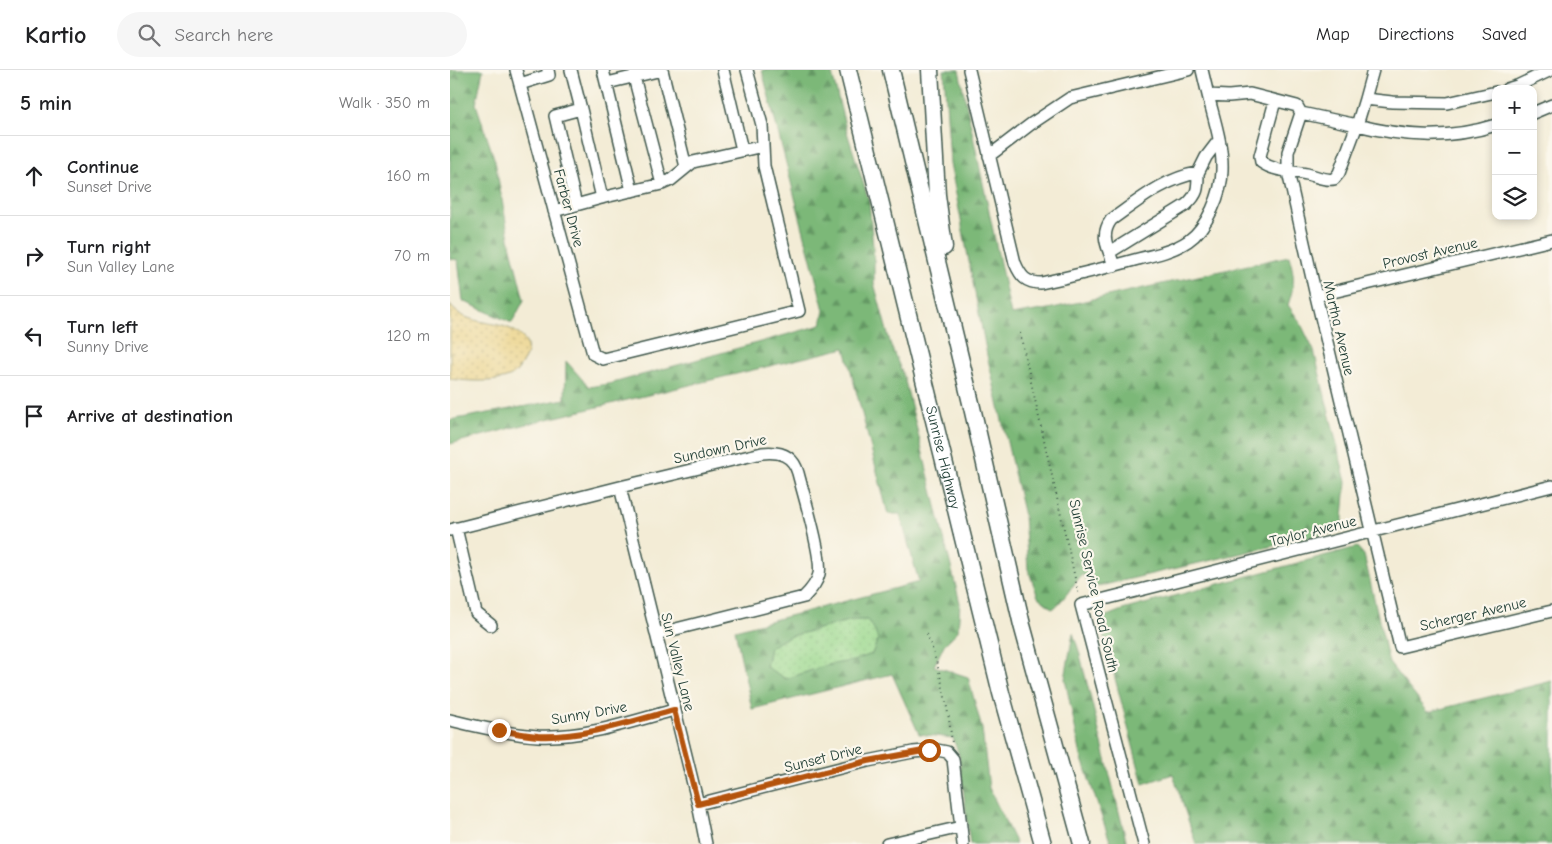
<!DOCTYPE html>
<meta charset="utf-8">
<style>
body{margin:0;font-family:"Comic Neue",sans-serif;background:#f6f6f6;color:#202124}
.controls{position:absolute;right:15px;top:15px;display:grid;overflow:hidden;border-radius:10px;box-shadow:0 2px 8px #0003}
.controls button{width:45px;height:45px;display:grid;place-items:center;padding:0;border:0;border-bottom:1px solid #e0e0e0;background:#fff;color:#202124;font:25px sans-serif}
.stop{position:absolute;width:15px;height:15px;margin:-11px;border:4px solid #b45309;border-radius:50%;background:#fff}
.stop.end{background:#b45309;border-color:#fff;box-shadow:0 1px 5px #0008}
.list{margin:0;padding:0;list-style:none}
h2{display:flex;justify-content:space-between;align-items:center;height:65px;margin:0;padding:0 20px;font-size:21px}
h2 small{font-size:16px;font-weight:400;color:#757577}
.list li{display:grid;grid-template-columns:32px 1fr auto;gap:15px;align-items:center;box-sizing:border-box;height:80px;padding:0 20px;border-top:1px solid #e0e0e0}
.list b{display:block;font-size:19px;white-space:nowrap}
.list p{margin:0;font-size:16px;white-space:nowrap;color:#757577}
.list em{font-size:16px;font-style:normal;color:#757577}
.icon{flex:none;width:28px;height:28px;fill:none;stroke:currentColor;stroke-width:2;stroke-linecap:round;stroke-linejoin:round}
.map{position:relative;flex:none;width:1102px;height:774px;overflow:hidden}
header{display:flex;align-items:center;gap:30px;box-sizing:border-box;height:70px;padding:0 25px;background:#fff;border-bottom:1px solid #e0e0e0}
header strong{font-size:24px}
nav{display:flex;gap:28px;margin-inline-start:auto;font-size:18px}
.search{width:350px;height:45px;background:#f6f6f6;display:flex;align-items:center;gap:12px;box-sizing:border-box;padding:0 18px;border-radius:28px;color:#757577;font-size:19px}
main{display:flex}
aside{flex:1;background:#fff}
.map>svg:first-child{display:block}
.grass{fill:url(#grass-dots);stroke:#5c8a60}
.forest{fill:url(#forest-firs);stroke:#4d7a56;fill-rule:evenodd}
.sand{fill:url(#sand-dots);stroke:#868c69}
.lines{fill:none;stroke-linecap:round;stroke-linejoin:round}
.minor-casing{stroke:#3f574c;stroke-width:14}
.highway-casing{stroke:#3f574c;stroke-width:19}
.path{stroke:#3f574c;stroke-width:2;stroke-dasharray:1 4;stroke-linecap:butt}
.minor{stroke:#fff;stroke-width:11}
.highway{stroke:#fff;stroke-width:16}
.route{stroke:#b45309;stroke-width:6}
.labels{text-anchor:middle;stroke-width:4.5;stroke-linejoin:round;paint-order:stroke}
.street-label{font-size:15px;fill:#1f3d34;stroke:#fbf7ec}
</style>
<header>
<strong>Kartio</strong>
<div class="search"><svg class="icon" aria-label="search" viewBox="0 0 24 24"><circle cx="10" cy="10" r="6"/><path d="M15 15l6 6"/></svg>Search here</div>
<nav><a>Map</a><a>Directions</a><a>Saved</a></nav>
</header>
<main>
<aside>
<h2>5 min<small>Walk · 350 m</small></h2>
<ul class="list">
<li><svg class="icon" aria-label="ahead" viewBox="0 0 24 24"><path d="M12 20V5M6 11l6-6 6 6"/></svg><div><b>Continue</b><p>Sunset Drive</p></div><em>160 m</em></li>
<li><svg class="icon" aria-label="right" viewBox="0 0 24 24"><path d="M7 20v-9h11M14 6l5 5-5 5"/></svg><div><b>Turn right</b><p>Sun Valley Lane</p></div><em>70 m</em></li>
<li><svg class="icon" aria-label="left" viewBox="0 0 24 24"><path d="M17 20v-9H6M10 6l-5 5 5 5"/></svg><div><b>Turn left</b><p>Sunny Drive</p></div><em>120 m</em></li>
<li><svg class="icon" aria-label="arrive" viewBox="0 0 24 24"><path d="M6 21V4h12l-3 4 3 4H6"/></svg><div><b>Arrive at destination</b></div></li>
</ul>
</aside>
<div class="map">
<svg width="1102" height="774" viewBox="0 0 1102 774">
<defs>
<pattern id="grass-dots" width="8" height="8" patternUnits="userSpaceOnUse" patternTransform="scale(1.25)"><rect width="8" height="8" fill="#9ad88d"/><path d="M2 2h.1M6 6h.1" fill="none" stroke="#84ba7a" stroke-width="1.8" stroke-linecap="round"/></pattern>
<pattern id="forest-firs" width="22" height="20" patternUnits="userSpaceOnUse" patternTransform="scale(1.25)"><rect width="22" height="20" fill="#7bb878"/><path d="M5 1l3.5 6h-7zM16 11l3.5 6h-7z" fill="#649763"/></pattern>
<pattern id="sand-dots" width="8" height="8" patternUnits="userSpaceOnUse" patternTransform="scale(1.25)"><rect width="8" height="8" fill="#eeda9e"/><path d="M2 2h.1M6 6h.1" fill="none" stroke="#ccbc89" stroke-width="1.8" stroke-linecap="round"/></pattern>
</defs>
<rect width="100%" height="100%" fill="#fbf7ec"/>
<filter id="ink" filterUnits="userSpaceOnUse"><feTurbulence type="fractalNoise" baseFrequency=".02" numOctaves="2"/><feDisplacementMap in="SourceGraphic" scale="10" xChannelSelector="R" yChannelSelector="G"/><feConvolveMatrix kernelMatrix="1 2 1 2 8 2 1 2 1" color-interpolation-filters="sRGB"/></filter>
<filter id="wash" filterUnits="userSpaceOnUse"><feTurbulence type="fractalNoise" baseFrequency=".0096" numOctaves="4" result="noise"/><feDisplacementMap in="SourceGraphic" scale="20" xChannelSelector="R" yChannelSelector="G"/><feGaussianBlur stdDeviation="1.12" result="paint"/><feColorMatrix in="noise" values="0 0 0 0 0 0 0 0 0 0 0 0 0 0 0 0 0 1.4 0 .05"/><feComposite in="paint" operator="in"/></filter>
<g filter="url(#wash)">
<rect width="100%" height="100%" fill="#f3ecd6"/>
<!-- grass -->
<path class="grass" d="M402 550H417L423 557 428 569 422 584 403 591 377 595 336 609 316 597 320 577 338 567Z"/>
<!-- forest -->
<path class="forest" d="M0 0H33L26 34 45 91 60 174 74 230 62 253 13 231 8 190 0 189Z
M312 0H381L396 59 419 131 424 188V213L441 276 454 307 510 533 508 561 494 575 484 596 518 607 532 659 539 718 566 774H520L509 685 503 668 469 664 442 604 302 639 285 560 469 512 450 444H438L395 278 85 352 0 374V350L115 329 116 291 139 317 163 313 371 255 374 240ZM402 550H417L423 557 428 569 422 584 403 591 377 595 336 609 316 597 320 577 338 567Z
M494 0H509L561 245 598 239 839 186C845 207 845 213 838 235L850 252 864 281 896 412 892 460 641 518 633 504C622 515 615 529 603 539L588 527 578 499 574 446 537 285 500 93Z
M907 477 914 485 939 593 978 642 1102 611V774H746L723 704 693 714 652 559 654 547 672 540Z
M623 563 629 581 677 774H661L631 686 615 609Z"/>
<!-- sand -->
<path class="sand" d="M0 235C18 259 53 247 72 267 78 273 79 281 75 288 72 293 68 301 64 304 52 314 16 311 0 309Z"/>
</g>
<g filter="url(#ink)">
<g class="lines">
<!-- minor casing -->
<g class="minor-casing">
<path id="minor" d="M66 0 143 284 153 289 349 241 314 96 312 55 297 0
M121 0 131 39 105 46 126 135
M153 0 182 121
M212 0 236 97
M273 0 292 80
M519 0 565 193C571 207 576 213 591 213 623 206 656 198 688 189 705 185 723 181 738 171 757 158 772 123 772 100 773 75 764 49 758 25
M752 0 758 25 779 26 800 24 847 36 851 43 838 82V102L866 226 950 577 1102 541
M184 7 212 114
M157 13 212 0
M70 14 99 5 98 0
M1057 19 1067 16 1101 0
M1046 22 997 33 942 32 915 29 907 55C954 67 998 70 1046 55
M915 29 923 0
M825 31 810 86 811 92C825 102 842 101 857 104 866 106 875 111 884 109L889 103 907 55 851 43
M131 39 152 128
M1083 43 1102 35
M539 86 581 54 620 28 738 0
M104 141 155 127 212 114 221 110 243 92 313 76
M660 182 736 135C748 124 748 119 748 103
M664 196C659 178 649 167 661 150 688 131 715 108 748 103L756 87 769 70
M866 226 1102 170
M170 417 248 734 256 774
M6 458 26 543 41 555
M0 460 170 417 312 383C329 381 343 385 348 403 353 423 373 487 369 504 367 513 360 521 354 527L206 564
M0 650C28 657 59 664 88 666 134 668 180 652 224 640
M248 734 418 691 463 682 487 680 497 682 503 689 513 774
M437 774 511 757
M694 774 631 535 1102 416"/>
</g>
<!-- highway casing -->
<g class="highway-casing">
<g id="highway">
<path id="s1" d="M398 0 551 623 593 774"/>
<path d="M441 0 521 333 572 555 632 774"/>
<path d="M480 0 487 125 494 177"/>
</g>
</g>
<!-- path -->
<path class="path" d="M570 263 629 526
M477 564C490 599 498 635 502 673"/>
<!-- minor -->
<use href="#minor" class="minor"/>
<!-- highway -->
<use href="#highway" class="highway"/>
</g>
</g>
<g class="lines" filter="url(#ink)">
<!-- route -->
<path class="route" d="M49 660C62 662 75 665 88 666 134 668 180 652 224 640L248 734 418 691 479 680"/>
</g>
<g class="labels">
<!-- street labels -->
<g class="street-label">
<text transform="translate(119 138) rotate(75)" y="5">Farber Drive</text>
<text transform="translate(980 183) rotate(-13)" y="5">Provost Avenue</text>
<text transform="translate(889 258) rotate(77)" y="5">Martha Avenue</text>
<text transform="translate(270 379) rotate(-12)" y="5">Sundown Drive</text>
<text dy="5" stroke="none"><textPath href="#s1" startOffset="399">Sunrise Highway</textPath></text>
<text transform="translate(863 461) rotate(-14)" y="5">Taylor Avenue</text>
<text transform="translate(644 516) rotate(77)" y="5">Sunrise Service Road South</text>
<text transform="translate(1023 544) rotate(-13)" y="5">Scherger Avenue</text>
<text transform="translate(228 592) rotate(76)" y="5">Sun Valley Lane</text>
<text transform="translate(139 643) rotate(-10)" y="5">Sunny Drive</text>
<text transform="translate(373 688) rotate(-14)" y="5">Sunset Drive</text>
</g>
</g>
</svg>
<div class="controls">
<button>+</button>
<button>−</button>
<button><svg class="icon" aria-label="layers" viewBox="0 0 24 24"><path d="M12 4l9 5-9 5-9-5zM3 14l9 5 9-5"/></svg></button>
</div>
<div class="stop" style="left:479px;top:680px"></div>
<div class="stop end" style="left:49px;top:660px"></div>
</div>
</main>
